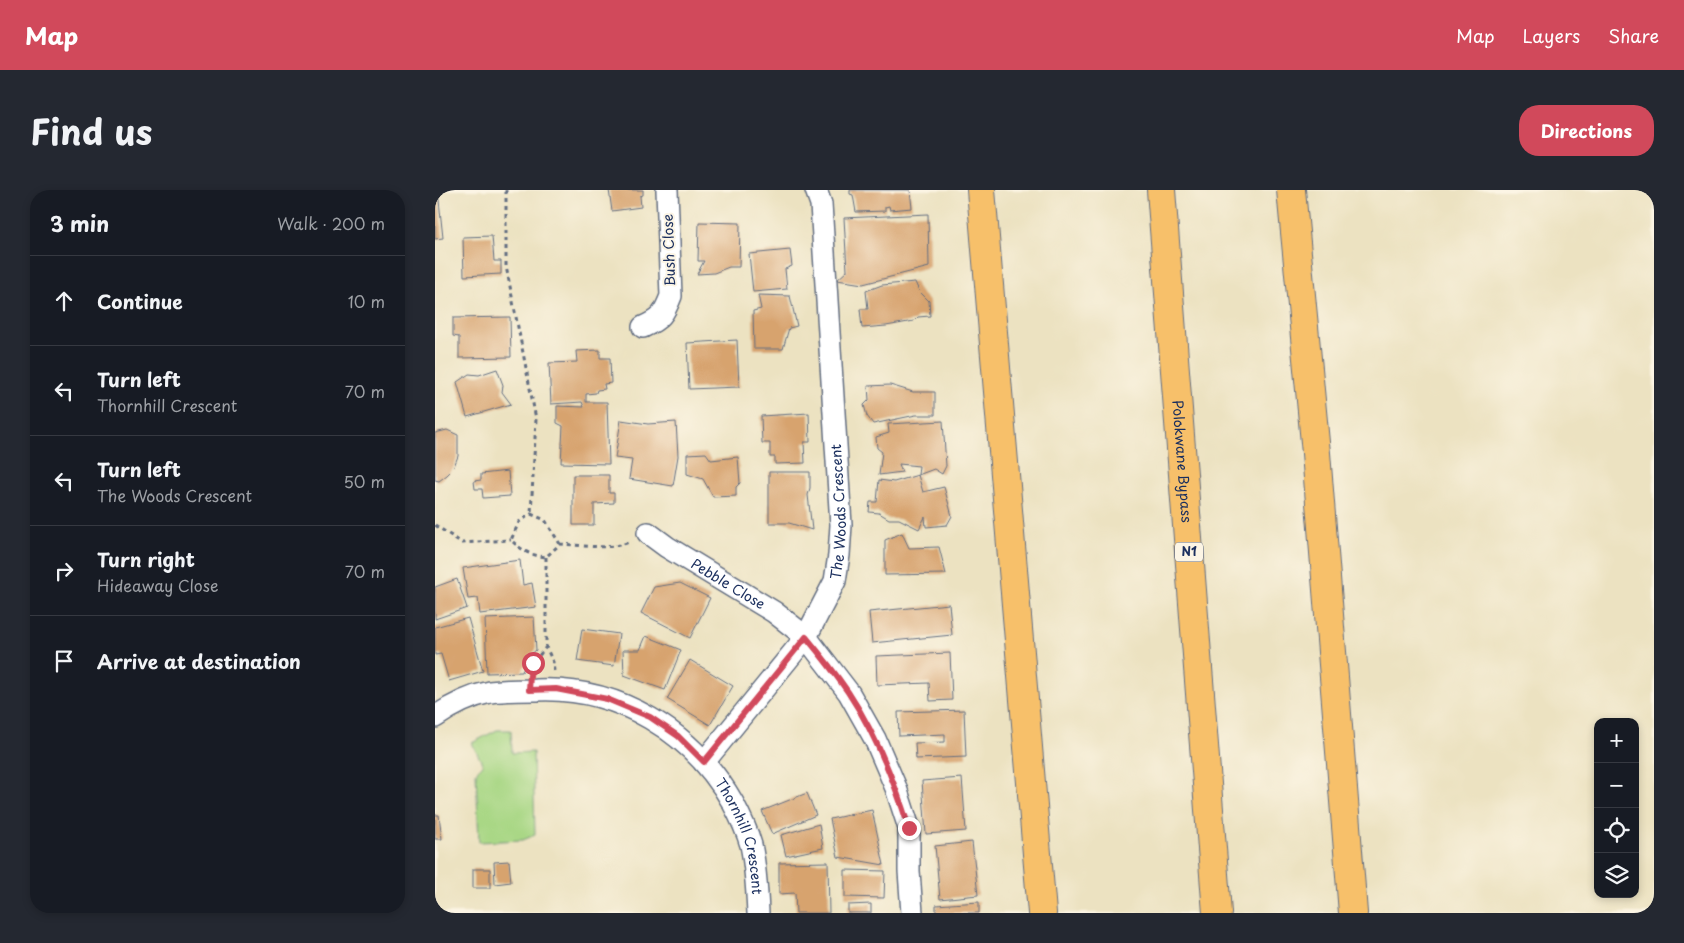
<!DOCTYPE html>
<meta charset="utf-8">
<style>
body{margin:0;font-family:"Playpen Sans",sans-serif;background:#242831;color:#f1f3f6}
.controls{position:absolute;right:15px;bottom:15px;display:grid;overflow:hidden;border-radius:10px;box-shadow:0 2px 8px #0003}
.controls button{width:45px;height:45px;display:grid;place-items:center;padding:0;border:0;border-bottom:1px solid #363941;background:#171b24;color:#f1f3f6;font:25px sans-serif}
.stop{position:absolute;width:15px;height:15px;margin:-11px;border:4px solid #d1495b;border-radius:50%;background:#fff}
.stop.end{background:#d1495b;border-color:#fff;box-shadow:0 1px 5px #0008}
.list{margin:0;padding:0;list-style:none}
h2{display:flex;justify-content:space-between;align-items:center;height:65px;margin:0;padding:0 20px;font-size:21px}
h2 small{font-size:16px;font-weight:400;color:#9ea1a6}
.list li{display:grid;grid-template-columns:32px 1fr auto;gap:15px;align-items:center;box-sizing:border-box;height:90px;padding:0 20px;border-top:1px solid #363941}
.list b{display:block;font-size:19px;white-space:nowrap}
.list p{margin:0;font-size:16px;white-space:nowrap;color:#9ea1a6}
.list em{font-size:16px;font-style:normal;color:#9ea1a6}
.icon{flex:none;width:28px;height:28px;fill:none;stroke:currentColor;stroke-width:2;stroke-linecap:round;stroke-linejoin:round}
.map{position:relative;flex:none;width:1219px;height:723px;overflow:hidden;border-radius:20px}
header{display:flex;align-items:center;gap:30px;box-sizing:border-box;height:70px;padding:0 25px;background:#d1495b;color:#fff}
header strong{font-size:24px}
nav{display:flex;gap:28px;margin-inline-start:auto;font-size:18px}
.intro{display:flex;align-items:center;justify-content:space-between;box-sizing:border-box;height:120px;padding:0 30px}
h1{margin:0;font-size:35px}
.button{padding:12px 22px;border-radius:20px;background:#d1495b;color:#fff;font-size:18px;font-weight:700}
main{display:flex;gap:30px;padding:0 30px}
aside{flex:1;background:#171b24;border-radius:20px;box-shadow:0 2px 8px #0003}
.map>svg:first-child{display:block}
.green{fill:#a9d785;stroke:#628372}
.building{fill:#d7a36e}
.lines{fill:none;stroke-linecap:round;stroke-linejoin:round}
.minor-casing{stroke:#646e81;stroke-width:24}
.primary-casing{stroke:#646e81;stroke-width:30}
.motorway-casing{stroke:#646e81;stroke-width:30}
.path{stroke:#646e81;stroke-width:3;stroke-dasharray:4 4;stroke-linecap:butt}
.minor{stroke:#fff;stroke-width:21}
.primary{stroke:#f7c06b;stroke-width:28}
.motorway{stroke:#f7c06b;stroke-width:28}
.route{stroke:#d1495b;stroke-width:6}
.labels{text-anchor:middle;stroke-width:4;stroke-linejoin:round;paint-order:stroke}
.shield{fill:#fcf5e5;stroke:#5e6a86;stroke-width:1}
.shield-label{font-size:12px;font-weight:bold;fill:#1b2f5e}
.street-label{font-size:14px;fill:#1b2f5e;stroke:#fcf5e5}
</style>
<header>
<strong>Map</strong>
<nav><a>Map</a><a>Layers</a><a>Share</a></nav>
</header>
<div class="intro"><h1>Find us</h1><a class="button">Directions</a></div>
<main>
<aside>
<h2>3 min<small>Walk · 200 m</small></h2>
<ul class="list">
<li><svg class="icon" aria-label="ahead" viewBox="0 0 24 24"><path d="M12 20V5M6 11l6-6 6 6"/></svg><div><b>Continue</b></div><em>10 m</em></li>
<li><svg class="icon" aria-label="left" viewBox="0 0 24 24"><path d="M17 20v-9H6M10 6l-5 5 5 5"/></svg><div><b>Turn left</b><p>Thornhill Crescent</p></div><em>70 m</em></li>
<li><svg class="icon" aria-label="left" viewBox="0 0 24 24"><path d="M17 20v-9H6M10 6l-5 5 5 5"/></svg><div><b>Turn left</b><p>The Woods Crescent</p></div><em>50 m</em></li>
<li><svg class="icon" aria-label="right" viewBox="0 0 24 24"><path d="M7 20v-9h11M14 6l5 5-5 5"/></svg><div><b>Turn right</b><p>Hideaway Close</p></div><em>70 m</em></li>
<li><svg class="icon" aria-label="arrive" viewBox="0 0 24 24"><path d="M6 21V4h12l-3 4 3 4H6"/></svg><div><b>Arrive at destination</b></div></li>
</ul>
</aside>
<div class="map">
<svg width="1219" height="723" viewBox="0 0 1219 723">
<rect width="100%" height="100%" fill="#fcf5e5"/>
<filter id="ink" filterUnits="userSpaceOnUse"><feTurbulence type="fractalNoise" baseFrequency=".02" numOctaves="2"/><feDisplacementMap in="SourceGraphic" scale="10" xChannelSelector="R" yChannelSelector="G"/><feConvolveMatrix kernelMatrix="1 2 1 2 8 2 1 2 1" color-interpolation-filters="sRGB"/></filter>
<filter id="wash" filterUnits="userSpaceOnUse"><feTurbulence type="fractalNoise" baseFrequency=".0096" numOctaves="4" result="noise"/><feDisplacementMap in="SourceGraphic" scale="20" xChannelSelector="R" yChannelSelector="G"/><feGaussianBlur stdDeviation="1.12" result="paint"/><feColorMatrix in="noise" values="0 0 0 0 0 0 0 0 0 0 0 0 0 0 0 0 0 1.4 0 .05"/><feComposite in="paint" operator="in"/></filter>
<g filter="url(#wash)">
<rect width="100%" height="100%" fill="#ece2c1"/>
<!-- green -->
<path class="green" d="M62 540H76L77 563 98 562 100 645 88 650 44 652 41 582 48 575 37 553Z"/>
<g id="blocks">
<!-- building -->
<path class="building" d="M174 0H208V5L205 6 206 17 177 21Z
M415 0H475L477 18 455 20 454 16 450 17V21L421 22 418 5 415 4Z
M3 1 8 48 0 49V2Z
M493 24 494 77 428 94 402 90 412 81 409 28Z
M264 32 305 33 304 77H294L279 83 262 84 269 71H263Z
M57 46 59 71H66V84L29 86 28 47Z
M355 60 357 76 350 79 352 99 318 102 314 64Z
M480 92 484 101 494 111 495 126 483 127 479 131 451 136 427 138 425 119H433L431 101 447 95Z
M323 105 355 106 362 136 354 138 348 159H319L318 121 326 119Z
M75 127 76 167 24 168V147L18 146V128Z
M302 150 304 197 254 199 252 153Z
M165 160V168H175L176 193 169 194 170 199 162 200 161 203 151 204V212H172L174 274 126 273 128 236 122 233V216L149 217 147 212 116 214 114 173 142 172 141 161Z
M62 179 68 195 67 202 76 214 32 227 22 192 34 184 44 185Z
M455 195 478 202H500V225H481L438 234 432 226 429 215 434 210 433 196Z
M374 223 375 252H369L370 273 340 274V267H335V253H327L326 226Z
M186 230 213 234 241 232 243 266 238 296 194 289 197 270 180 268Z
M508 231 511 276 507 284 499 279 483 285 484 276 464 274 467 282 444 285 447 262 442 258 441 247 454 243 453 234Z
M12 240 23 245V266L18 279 12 285 4 291 0 290V243Z
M271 263 276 270 303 267 305 293 301 297V306L278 307 268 289 252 284V264Z
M73 281 75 306 48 308 47 299H40L39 291 46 290V284Z
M334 282H375V298L373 305 377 340 354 333H334Z
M138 285H174V303H179V313L159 314V335H138Z
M483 285 488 302 509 297 517 326 512 335 491 337 490 327 484 339 464 329H454L444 323 434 322 435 312H442L444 290 459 292Z
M467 343 474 358 504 357 511 384 450 385V350Z
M85 370 88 395 97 393 101 417 45 424 43 408 33 409 28 378Z
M22 389 32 418 0 429V397Z
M245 393 275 408 255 448 206 423 219 397Z
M514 414 517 445 437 453 434 422Z
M99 427 101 460 94 466 87 482 52 483 50 429Z
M33 428 48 481 14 491 6 464 0 465V437Z
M147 439 184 444 179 476 142 471Z
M211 446 246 460 230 500 189 485 188 460H205Z
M515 463 517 510 495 511 494 493 442 495 441 466Z
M255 470 298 496 275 535 232 509Z
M529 520 531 567 481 569 480 553 510 552V544L464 546 463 522Z
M527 588 531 641 491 644 487 591Z
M372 603 381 625 337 644 327 621Z
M437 620 449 675 403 667 395 629Z
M0 625H4L7 649H0Z
M384 634 388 658 351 666 346 645Z
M537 652 543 705 505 709 500 656Z
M74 671 76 692 60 694 59 672Z
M393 672 394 723H361L360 703 344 704V673Z
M38 679H55V698H38Z
M410 680 450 681 449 708 410 707Z
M544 712V723H501V715Z
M436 714V723H413V715Z"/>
</g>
</g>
<g filter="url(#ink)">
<use href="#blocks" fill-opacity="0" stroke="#646e81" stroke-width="1"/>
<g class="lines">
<!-- minor casing -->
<g class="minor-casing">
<g id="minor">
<path d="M208 137C226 129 229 124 236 106L232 0"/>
<path id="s1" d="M213 343 232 357 339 422 371 447 414 503 440 549 461 598 474 638V681L477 723"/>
<path id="s2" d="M0 527C16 516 36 506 55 502 70 500 86 500 101 500 183 496 258 542 298 613 305 626 312 641 316 655 321 678 322 700 323 723"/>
<path id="s3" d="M269 572 371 447 400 391 404 365 406 335 386 14 381 0"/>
</g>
</g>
<!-- primary casing -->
<g class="primary-casing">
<path id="primary" d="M546 0 607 723
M856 0 881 263 918 723"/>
</g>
<!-- motorway casing -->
<g class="motorway-casing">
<g id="motorway">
<path id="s4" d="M726 0 782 723"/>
</g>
</g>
<!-- path -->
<path class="path" d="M71 0V76L101 229 96 324
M96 324 110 330 125 354 111 367C94 365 88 361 76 350L84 332Z
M0 335 27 353 76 350
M125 354C147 355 176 361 196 351
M111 367V457L118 472 119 481
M96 479 98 473 111 457"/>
<!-- minor -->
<use href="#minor" class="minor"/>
<!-- primary -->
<use href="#primary" class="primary"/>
<!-- motorway -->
<use href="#motorway" class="motorway"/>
</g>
</g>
<g class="lines" filter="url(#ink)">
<!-- route -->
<path class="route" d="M98 473 95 485 94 500 121 499 172 509 215 527 243 546 269 572 371 447C386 465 400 483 413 502 441 544 459 590 474 638"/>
</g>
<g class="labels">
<!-- shield labels -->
<rect class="shield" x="740" y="352.5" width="28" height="19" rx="4"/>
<g class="shield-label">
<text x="754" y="366">N1</text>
</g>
<!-- street labels -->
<g class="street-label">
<text transform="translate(234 60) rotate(-92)" y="5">Bush Close</text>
<text dy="5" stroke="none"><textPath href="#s4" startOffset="272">Polokwane Bypass</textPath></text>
<text dy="5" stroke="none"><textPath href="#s3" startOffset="294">The Woods Crescent</textPath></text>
<text dy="5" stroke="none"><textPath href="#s1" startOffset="95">Pebble Close</textPath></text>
<text dy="5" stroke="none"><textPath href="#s2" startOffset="380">Thornhill Crescent</textPath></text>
</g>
</g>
</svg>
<div class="controls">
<button>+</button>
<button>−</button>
<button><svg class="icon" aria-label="locate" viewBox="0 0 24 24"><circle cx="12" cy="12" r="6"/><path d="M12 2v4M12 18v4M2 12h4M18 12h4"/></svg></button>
<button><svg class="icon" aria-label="layers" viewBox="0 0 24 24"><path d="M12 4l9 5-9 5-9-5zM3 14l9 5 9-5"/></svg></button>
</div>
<div class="stop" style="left:98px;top:473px"></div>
<div class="stop end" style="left:474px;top:638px"></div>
</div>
</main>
